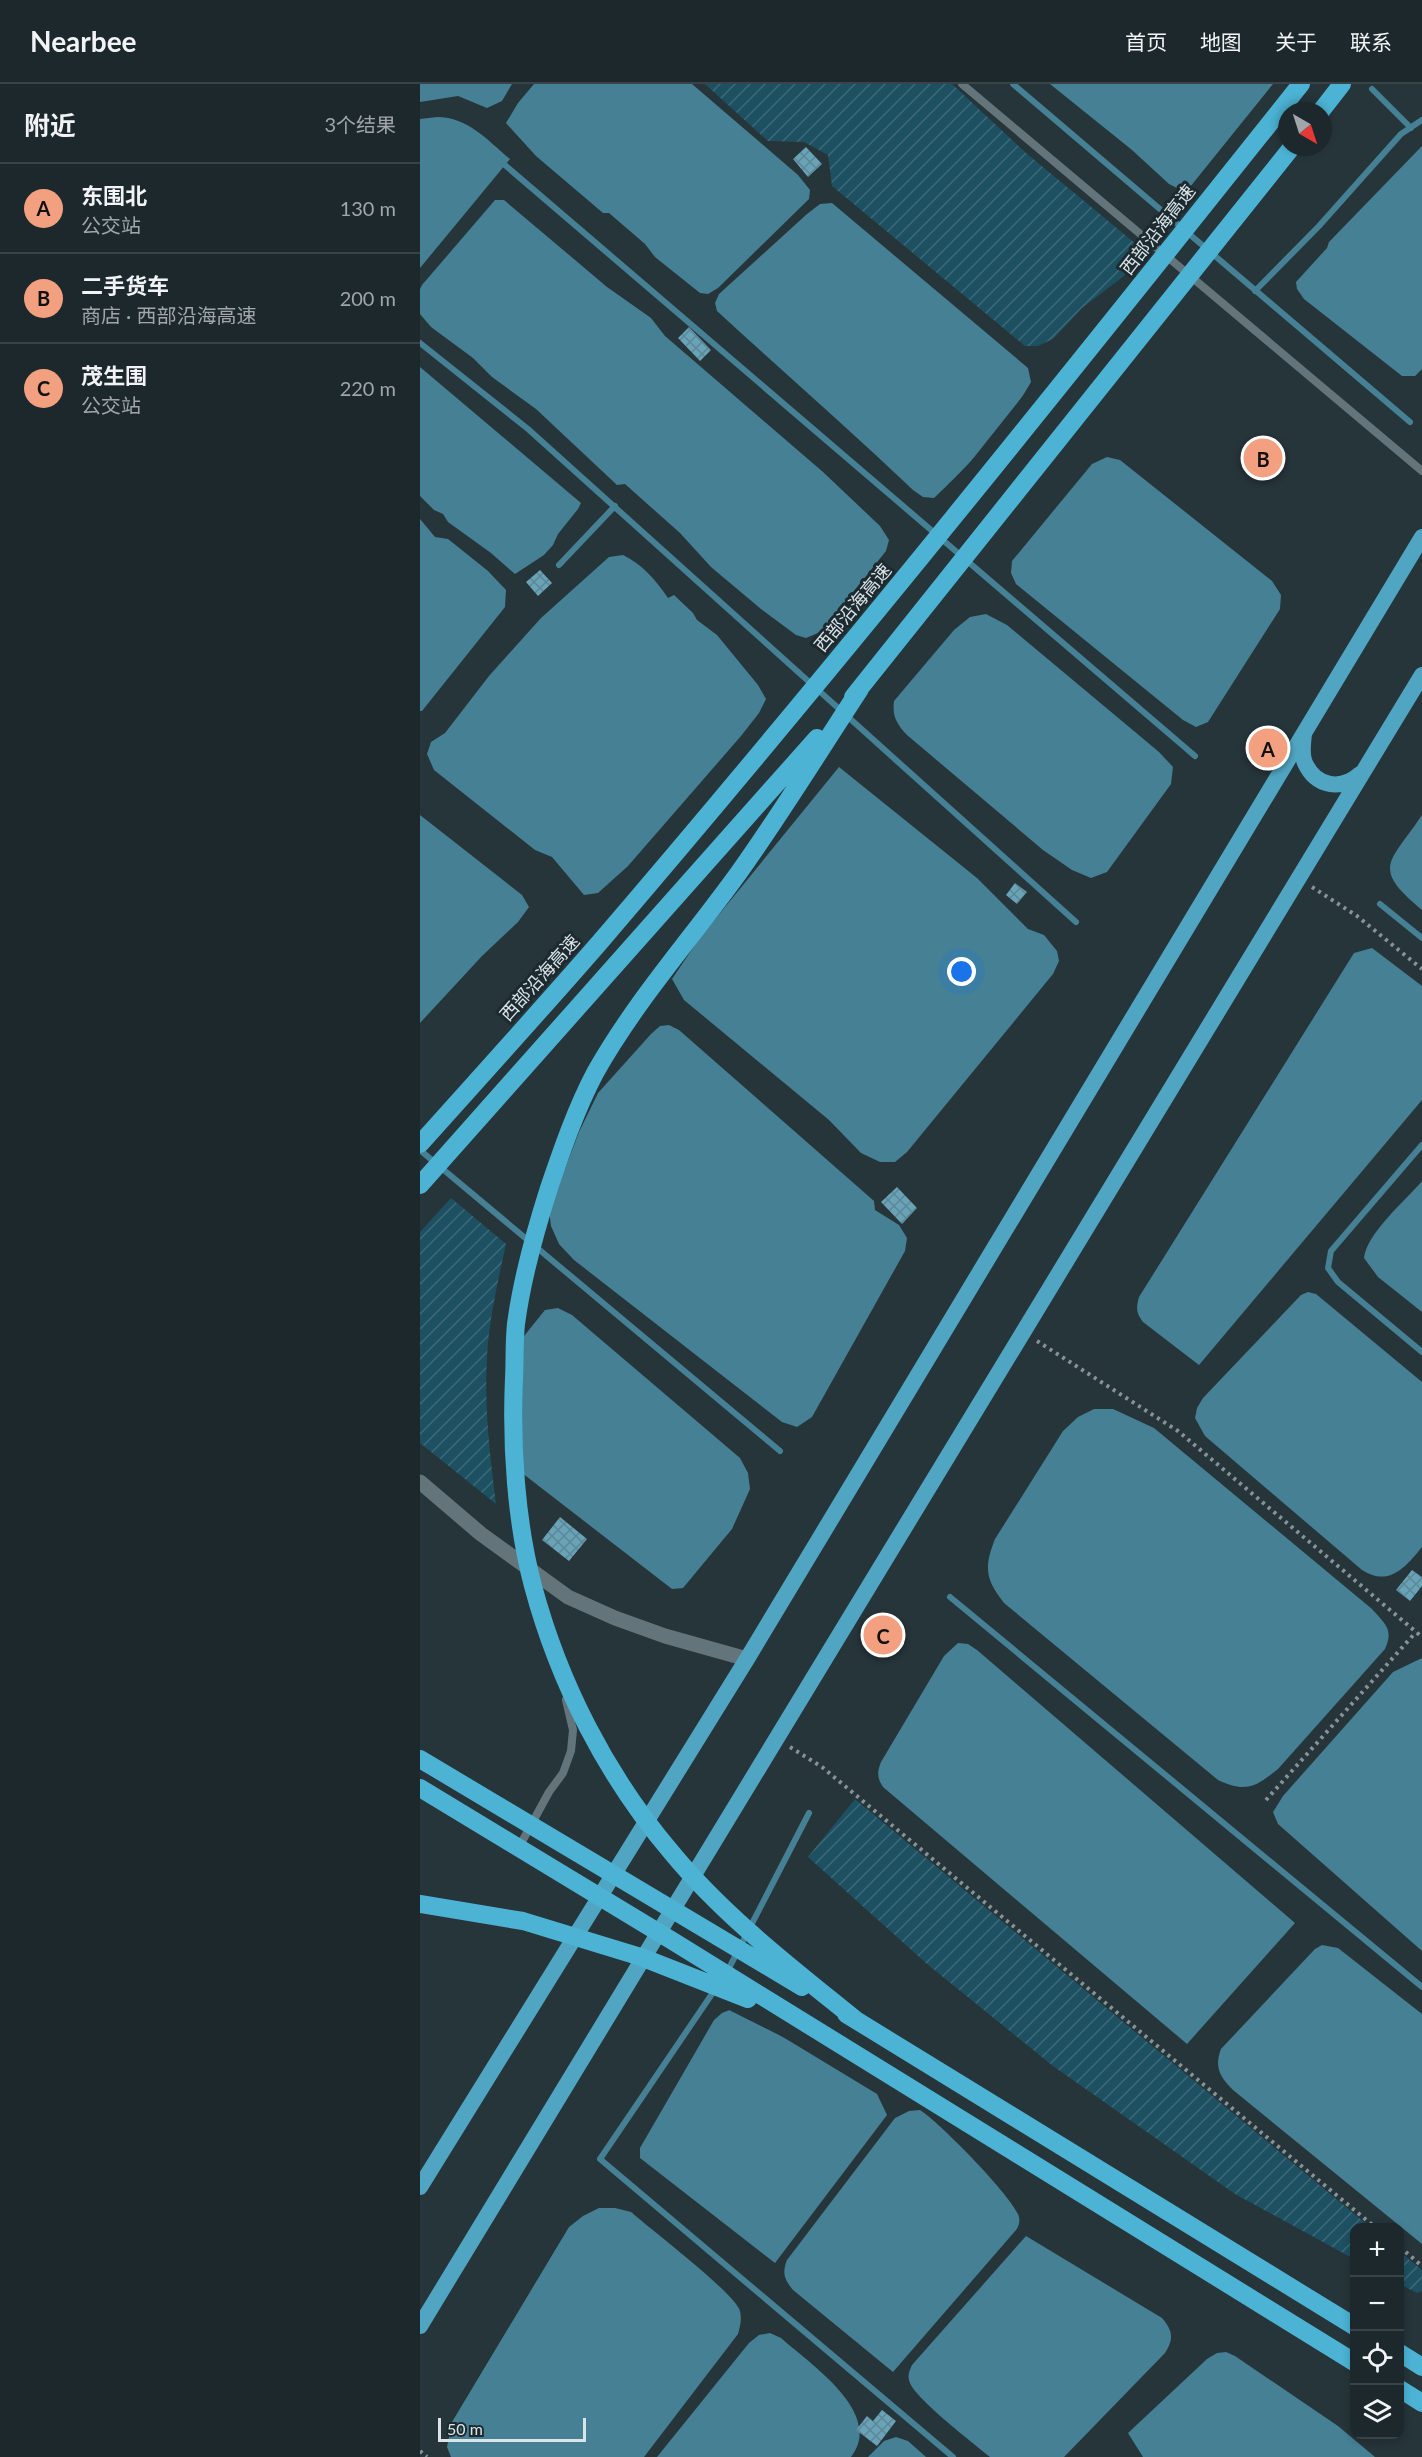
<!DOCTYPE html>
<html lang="zh">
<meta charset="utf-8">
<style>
body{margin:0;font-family:Lato,"Noto Sans SC",sans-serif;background:#253034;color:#f1f3f6}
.controls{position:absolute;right:18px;bottom:18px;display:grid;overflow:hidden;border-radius:12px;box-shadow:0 3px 9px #0003}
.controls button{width:54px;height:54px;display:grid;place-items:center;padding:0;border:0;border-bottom:2px solid #3a4448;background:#1c282c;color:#f1f3f6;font:30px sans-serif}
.compass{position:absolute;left:858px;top:18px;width:54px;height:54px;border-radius:50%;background:#1c282c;box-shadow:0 3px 9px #0003;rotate:141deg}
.scale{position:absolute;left:18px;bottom:15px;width:148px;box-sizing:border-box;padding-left:6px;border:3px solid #dbe5e8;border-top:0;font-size:16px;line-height:21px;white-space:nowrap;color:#dbe5e8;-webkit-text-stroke:4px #1d2b30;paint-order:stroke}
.you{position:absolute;left:542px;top:888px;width:21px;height:21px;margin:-15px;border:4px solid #fff;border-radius:50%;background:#1a73e8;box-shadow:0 0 0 9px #1a73e833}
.badge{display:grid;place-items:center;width:39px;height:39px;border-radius:50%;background:#f2a07f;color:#111;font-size:20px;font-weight:700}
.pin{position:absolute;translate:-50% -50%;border:3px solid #fff;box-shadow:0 2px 6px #0006}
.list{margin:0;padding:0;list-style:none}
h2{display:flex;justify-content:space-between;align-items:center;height:78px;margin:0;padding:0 24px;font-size:26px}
h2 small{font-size:20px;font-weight:400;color:#a0a6a9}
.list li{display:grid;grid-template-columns:39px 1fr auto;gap:18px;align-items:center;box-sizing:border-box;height:90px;padding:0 24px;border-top:2px solid #3a4448}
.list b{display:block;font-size:22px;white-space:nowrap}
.list p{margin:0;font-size:20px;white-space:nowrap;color:#a0a6a9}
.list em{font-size:20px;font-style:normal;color:#a0a6a9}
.icon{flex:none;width:33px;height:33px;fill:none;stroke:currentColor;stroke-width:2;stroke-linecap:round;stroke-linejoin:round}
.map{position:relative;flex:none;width:1002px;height:2373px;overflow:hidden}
header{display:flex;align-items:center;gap:36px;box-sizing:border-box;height:84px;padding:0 30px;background:#1c282c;border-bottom:2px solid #3a4448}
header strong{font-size:28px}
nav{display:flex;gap:33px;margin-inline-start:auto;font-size:21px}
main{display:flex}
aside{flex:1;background:#1c282c}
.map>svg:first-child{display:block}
.garden{fill:url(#garden-furrows)}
.water{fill:#458094}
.pier{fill:#26353a}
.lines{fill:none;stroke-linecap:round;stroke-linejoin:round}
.stream{stroke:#458094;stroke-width:6}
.building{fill:url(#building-cross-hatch)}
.path{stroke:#879397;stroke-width:4;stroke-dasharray:3 4.5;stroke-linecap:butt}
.service{stroke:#63747a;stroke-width:8}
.minor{stroke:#63747a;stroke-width:15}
.trunk{stroke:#50a6c2;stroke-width:16}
.motorway{stroke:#4cb3d4;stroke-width:18}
.labels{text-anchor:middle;stroke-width:6;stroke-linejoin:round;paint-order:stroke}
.street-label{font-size:18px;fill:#dbe5e8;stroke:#1d2b30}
</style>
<header>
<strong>Nearbee</strong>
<nav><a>首页</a><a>地图</a><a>关于</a><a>联系</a></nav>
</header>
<main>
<aside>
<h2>附近<small>3个结果</small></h2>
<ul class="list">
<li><span class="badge">A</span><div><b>东围北</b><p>公交站</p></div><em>130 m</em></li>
<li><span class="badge">B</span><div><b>二手货车</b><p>商店 · 西部沿海高速</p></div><em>200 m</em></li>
<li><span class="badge">C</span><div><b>茂生围</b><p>公交站</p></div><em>220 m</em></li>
</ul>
</aside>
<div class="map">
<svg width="1002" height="2373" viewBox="0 0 1002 2373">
<defs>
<pattern id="garden-furrows" width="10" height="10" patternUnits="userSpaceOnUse" patternTransform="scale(1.5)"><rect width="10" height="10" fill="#1d5162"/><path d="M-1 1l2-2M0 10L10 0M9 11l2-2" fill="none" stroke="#3d6a78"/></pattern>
<pattern id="building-cross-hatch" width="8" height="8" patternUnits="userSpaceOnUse" patternTransform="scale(1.5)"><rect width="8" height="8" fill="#68a3b8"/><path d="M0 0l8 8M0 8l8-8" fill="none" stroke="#5d8796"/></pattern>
</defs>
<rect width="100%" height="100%" fill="#26353a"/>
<!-- garden -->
<path class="garden" d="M285 0H532L606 69 722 165 704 192 662 224 633 255 618 262H605L412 102 408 71 384 58 348 57Z
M31 1114 86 1160C78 1197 69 1235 67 1273 64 1322 70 1372 76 1420L0 1359V1148Z
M435 1715 950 2143 934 2144V2175L815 2110 633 1982 507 1880 388 1773Z
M980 2168 1002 2186V2207L997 2209 980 2200Z"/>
<!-- water -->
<path class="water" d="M0 0H92L82 17 67 24 38 12 0 18Z
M114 0H272L378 91 390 106 389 115 298 204 288 210 280 209 235 173 225 160 189 129H183L116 72 86 39 98 19Z
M630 0H853L770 103 757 104 749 100 712 66Z
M17 33C48 33 67 56 90 75L0 184V35Z
M1002 62V285L995 292H982L884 215 877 205 876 198 907 164 909 158Z
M75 116H84L187 203 231 234 245 252 403 388 460 442 469 456 466 467 407 541 398 549 386 554 376 551 341 525 291 483 260 449 205 400 197 401 116 325 72 293 53 274 11 243 0 230V205L2 201Z
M412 119 608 284 611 298C586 342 551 379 514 414L503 413 493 406C429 345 362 287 297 227L295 219 299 210 387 130 400 120Z
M0 283 161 419 158 425 138 450 133 461 124 471 95 490 71 469 28 438 23 430 14 426 0 412Z
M687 373 700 376 852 497 861 511 860 525 788 638 776 643 763 636 596 500 591 489 592 477 672 380Z
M0 435 15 453 28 455 68 487 86 506 85 523 2 627H0Z
M203 471C223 481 235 495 248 514L254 511 273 529 277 536 297 551 338 601 346 615 339 629 321 652 208 782 178 809 164 811 132 773 115 766 14 686 7 670 11 658 25 649 69 592 121 534 189 473Z
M566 530 587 541 739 668 753 683 751 700 687 788 671 794 652 786 623 766 487 651C477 640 472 633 474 617L534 546 550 533Z
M419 683 557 794 608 845 624 851 637 867 639 877 633 890 487 1068 475 1078H460L441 1069 409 1036 264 916 252 895 279 855Z
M0 731 102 811 109 823 98 838 62 872 0 939Z
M1002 731V826C950 783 970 779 1002 731Z
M952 864 1002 902V1016L779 1281 723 1238C716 1229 716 1224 719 1213L934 869Z
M249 941 259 946 454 1117 455 1126 479 1141 487 1154 485 1167 392 1333 377 1343 362 1338 154 1176 139 1160 131 1142 129 1127 159 1048 178 1009 231 950 240 942Z
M1002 1097V1228L958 1193 944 1174C947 1149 985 1117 1002 1097Z
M888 1208 896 1210 1002 1298V1463C985 1484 969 1503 942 1486L785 1352 775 1334 777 1324 783 1314 881 1211Z
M138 1224 152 1231 320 1374 328 1389 330 1405 312 1445 263 1504 252 1505 102 1389 100 1257 125 1226Z
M674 1325H693L734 1344 952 1525C965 1540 974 1545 965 1565L858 1685C836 1703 825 1709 798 1696L584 1519C565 1495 564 1483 575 1455L643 1347 658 1333Z
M538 1559 548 1560 557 1566 875 1839 767 1960 463 1703C457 1694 457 1688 461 1678L524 1572Z
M1002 1574V1867L858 1740 853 1728 863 1712 973 1588Z
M902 1861 918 1864 1002 1930V2160L813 2006C800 1993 794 1983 801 1965L895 1865Z
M312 1925 320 1927 457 2010 467 2031 355 2179 220 2074V2064L294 1936 302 1929Z
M500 2026C518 2037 594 2114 599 2133 600 2138 599 2142 596 2146L473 2288 373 2206C364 2195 362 2189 367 2176L475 2034 489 2027Z
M179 2124H195L211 2128C230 2145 315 2209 320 2227 322 2235 320 2243 318 2250L224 2373H31L27 2363 32 2338 149 2143 163 2132Z
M606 2152 742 2234C753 2247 754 2255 745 2269L644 2373H570C553 2359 496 2315 490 2299 487 2292 489 2288 492 2281Z
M350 2249 361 2254C390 2280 465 2329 431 2373H237L329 2259 339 2251Z
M806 2268 815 2272 918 2342 955 2373H723L708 2349 787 2275 797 2269Z
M476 2353 488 2357 506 2373H448L464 2357Z"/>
<!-- pier -->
<path class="pier" d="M854 0 856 2 838 26 772 105 769 106Z
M614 298 598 327 572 359 532 401Z
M312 1922 322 1925 397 1970 305 1924Z"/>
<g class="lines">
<!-- stream -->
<path class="stream" d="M593 0 990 338
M952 5 991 44
M79 76 775 672
M835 207 899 142 981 50 1002 36
M0 259 108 345 656 838
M139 481 195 422
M960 820 1002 854
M1002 1061 911 1167 908 1184 918 1198 1002 1268
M0 1066 360 1367
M530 1513 1002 1903
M307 1888 389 1729
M296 1904 180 2075 533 2373"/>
</g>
<!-- building -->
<path class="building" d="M386 63 402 80 388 93 373 75Z
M269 243 291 266 280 277 258 254Z
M120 486 132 499 118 512 106 498Z
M595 799 607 808 597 820 586 811Z
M477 1103 497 1124 482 1140 461 1118Z
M140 1433 167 1455 149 1477 122 1456Z
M992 1486 1002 1493V1502L990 1517 976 1506Z
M462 2326 476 2337 457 2362 436 2346 447 2332 453 2337Z"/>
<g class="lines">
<!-- path -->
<path class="path" d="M892 803 937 832 1002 885
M617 1257 758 1347 1002 1553
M370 1663 402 1683 956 2144
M846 1716 996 1548
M980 2163 1002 2182
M0 2367 7 2373"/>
<!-- service -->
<path class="service" d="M542 0 1002 387
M98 1765 129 1708 143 1689 151 1667 153 1646 146 1616"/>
<!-- minor -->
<path class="minor" d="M0 1398 61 1450 148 1513 195 1534 245 1552 327 1575"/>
<!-- trunk -->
<path class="trunk" d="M884 650C883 659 881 670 885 679 896 703 921 707 940 690
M0 2103 327 1575 1002 453
M0 2242 1002 591"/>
<!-- motorway -->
<path class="motorway" d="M901 27 922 0
M433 613 872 63
M0 1060C60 993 121 926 180 858 420 578 651 289 881 0
M0 1101 397 654
M0 1675 382 1903
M0 1704 251 1856 934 2278
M0 1820 103 1837 221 1873 328 1915
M426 1930 934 2242
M436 1936C372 1884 305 1833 252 1769 187 1693 139 1599 113 1502 96 1438 91 1361 94 1294 95 1276 94 1258 96 1240 102 1194 115 1148 129 1104 142 1066 156 1025 175 989 216 916 272 854 320 787 362 728 400 666 440 605
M980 2269 1002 2283
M980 2305 1002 2319"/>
</g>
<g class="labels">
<!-- street labels -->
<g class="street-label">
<text transform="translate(738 146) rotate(-52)" y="6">西部沿海高速</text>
<text transform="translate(433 524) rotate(-50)" y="6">西部沿海高速</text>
<text transform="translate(120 894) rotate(-48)" y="6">西部沿海高速</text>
</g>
</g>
</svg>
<div class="controls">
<button>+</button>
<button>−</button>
<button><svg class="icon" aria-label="locate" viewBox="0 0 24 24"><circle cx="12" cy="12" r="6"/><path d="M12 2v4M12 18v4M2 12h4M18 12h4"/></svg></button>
<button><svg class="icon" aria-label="layers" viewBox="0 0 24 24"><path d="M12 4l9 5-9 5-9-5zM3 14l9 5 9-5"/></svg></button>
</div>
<svg class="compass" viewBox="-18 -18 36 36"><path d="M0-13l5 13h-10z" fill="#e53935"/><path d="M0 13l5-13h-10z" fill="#a0a6a9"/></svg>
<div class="scale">50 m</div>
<div class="you"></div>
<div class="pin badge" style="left:848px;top:664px">A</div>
<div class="pin badge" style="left:843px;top:374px">B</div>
<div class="pin badge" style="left:463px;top:1551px">C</div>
</div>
</main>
